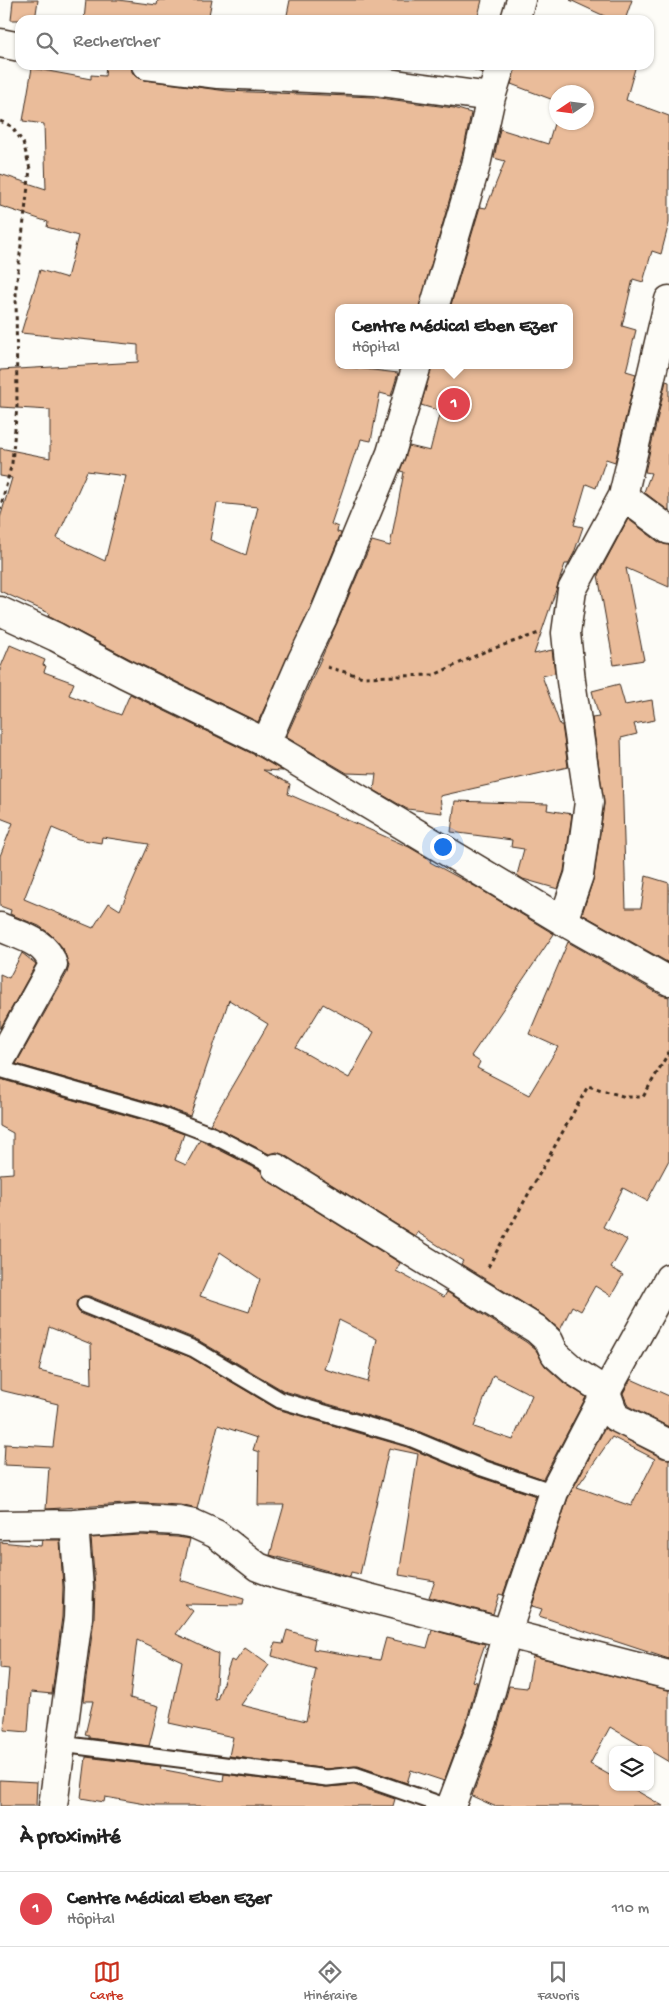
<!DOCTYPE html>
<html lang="fr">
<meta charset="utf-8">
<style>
body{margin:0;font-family:"Gochi Hand",sans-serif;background:#f2f2f2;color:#222}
.controls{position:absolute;right:15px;bottom:15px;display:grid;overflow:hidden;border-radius:10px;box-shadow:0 1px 4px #0004}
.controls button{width:45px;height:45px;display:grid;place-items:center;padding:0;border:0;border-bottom:1px solid #e0e0e0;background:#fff;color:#222;font:25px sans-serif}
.compass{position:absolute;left:549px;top:85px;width:45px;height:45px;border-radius:50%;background:#fff;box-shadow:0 1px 4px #0004;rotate:257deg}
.you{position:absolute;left:442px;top:846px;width:18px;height:18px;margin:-12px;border:4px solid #fff;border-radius:50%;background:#1a73e8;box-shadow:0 0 0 8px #1a73e833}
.badge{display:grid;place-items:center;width:32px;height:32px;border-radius:50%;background:#c8321e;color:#fff;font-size:16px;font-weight:700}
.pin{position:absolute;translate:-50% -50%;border:2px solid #fff;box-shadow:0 1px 5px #0006}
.popup{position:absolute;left:335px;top:304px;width:238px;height:65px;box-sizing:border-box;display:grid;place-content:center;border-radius:10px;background:#fff;filter:drop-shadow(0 1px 4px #0005);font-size:16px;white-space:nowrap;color:#767676}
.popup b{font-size:19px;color:#222}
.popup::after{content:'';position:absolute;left:50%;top:100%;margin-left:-10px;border:10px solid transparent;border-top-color:#fff}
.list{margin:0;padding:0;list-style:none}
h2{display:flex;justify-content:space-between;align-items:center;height:65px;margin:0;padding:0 20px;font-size:21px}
h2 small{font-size:16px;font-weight:400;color:#767676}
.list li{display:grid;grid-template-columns:32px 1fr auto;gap:15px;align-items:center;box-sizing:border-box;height:75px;padding:0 20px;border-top:1px solid #e0e0e0}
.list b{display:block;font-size:19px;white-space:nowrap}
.list p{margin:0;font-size:16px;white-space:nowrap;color:#767676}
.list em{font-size:16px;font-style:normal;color:#767676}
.icon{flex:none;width:28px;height:28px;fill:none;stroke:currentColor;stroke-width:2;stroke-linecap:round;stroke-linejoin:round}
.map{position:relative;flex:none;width:669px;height:1806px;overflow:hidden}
.search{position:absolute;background:#fff;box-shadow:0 1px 4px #0004;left:15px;right:15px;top:15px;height:55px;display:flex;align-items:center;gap:12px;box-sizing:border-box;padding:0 18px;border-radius:15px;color:#767676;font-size:19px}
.sheet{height:140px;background:#fff}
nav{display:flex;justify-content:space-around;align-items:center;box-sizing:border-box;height:70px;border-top:1px solid #e0e0e0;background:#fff;font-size:14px;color:#767676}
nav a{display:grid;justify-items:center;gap:2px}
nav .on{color:#c8321e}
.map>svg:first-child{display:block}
.building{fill:#eabc9a;stroke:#3b2a1e;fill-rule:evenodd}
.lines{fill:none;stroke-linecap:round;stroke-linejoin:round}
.service-casing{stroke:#3b2a1e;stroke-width:19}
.minor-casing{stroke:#3b2a1e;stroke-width:31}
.path{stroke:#3b2a1e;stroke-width:3;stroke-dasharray:4 4;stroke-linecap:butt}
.service{stroke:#fdfcf7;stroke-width:15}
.minor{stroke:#fdfcf7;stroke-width:28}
</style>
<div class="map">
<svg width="669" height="1806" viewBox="0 0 669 1806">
<rect width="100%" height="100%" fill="#fdfcf7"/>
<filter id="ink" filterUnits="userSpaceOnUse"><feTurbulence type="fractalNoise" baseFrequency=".02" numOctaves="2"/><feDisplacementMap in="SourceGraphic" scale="10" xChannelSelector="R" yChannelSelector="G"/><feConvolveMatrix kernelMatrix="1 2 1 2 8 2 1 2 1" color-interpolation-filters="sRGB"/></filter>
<g filter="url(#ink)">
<!-- building -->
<path class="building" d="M13 0H38L35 20H11Z
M86 0H118L157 5 158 0H212L208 20H84Z
M290 0H482L477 20H286Z
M570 0H632L625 20H613Z
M106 65H131L132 72 136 77 144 80 227 91 373 97 454 108 471 113 464 148 419 308H339V366L398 373 391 396 380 393 371 441 361 439 358 450H356L331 524 338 527 337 532 341 533 309 611 258 722 132 660 48 616 49 613 0 591V518L12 478 0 476V448L50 458V410L0 407V370L138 362V345L21 333 40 270 67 278 78 236 47 227 48 222 0 206V174L46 189 44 124 23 121 32 68 91 79V75L105 76ZM87 471 126 476 105 561 57 538ZM217 503 258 507 246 555 210 540Z
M467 65H485L482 73 467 67Z
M516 65H636L626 100 669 116V223L661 254 652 251 643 282 633 279 622 326 636 330 626 371 636 374 615 462 606 459 596 488 586 484 574 525 583 527 574 553 568 564H565L534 654 552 650 555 673 542 676 560 725H562L568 767 440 796 442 813 407 809 374 790 376 774 347 773 286 737 337 623 372 541 390 546 404 472 400 471 409 446 430 451 440 411 421 405 432 365H569V308H450L480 207 486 208 505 161 494 158 500 129 548 144 556 117V122H586V92H556V101L511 84Z
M666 381 669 382V511L644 492 651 473 645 472Z
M628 519 660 543 669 545V587L626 568 644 660 614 665 598 575Z
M10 645 45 660 43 665 46 666 44 672 74 683 69 695 121 715 130 694 259 757 283 771 263 770 290 784 288 794 409 847 431 860 430 862 478 888 554 934 471 1056 480 1062 477 1068 529 1095 558 1047 529 1034 568 942 661 995 669 997V1160L647 1201 623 1188 603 1227 627 1240 611 1268 623 1275 611 1296 595 1286 581 1311 572 1306 560 1330 544 1316 461 1264 463 1261 417 1232 415 1236 284 1155 277 1152 269 1154 210 1124 268 1024 229 1000 190 1116 163 1106 16 1064 67 973 69 966 63 948 49 933 39 926 10 914 11 910 0 906V856L13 823 0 818V669ZM52 828 78 839 101 843 102 837 149 844 120 910 109 903 93 928 24 899ZM323 1004 374 1032 349 1078 296 1048Z
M619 684 625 705 652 700 655 720 634 724 637 734 621 738 626 908H641L646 876 669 883V963L582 914 594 877 604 804 592 718 599 717 592 691Z
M455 801 548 804 547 810 572 814 564 871 558 889 523 879 517 875 524 849 511 847 512 840 451 832Z
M22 953 36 964 0 1029V974L9 978Z
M0 1079 157 1124 184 1134 175 1160 186 1165 200 1140 261 1171 263 1176 268 1181 400 1263 396 1271 444 1297 447 1292 526 1342 536 1350 545 1366 564 1383 586 1397 543 1479 485 1459 413 1429 284 1391 198 1340 89 1296H83L77 1301 76 1307 81 1314 190 1357 277 1409 407 1447 479 1477 536 1496 503 1595 499 1594 493 1614 429 1597 435 1581 399 1575 418 1454 389 1448 360 1574 351 1572 350 1577 270 1555 284 1505H258L259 1452 253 1450 257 1438 218 1425 197 1509 180 1505 141 1503 46 1509 49 1467 4 1465 5 1444 53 1447 58 1404 0 1390V1174L13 1173V1133L0 1126ZM220 1252 260 1279 249 1312 200 1296ZM339 1320 377 1339 368 1382 324 1369ZM49 1327 91 1344 92 1384 39 1371ZM493 1375 532 1395 513 1440 474 1427Z
M631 1379 669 1396V1427L628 1406 623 1393Z
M605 1428 662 1458 669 1459V1659L539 1616 542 1609 532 1606 568 1498ZM612 1437 655 1459 631 1506 577 1487Z
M140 1535 177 1537 190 1539 180 1580 244 1599 243 1605 184 1604 193 1611 176 1634 218 1654 215 1700H217L231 1660 235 1662 245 1648 269 1665 241 1705 306 1721 316 1669 272 1656 275 1643 283 1644 287 1630 315 1639 313 1649 380 1660 386 1638 427 1648 432 1630 485 1644 472 1681 477 1682 468 1716 444 1781 411 1770 407 1783 358 1766 327 1769 229 1756 233 1737 169 1723 182 1661 137 1640 130 1698 159 1706 149 1746 89 1738V1736L85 1735 93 1701H83L94 1619 95 1586 91 1538Z
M42 1540H60L63 1587 62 1617 52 1694 31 1692 28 1732 4 1730 9 1669 0 1668V1542L41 1546Z
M533 1656 669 1690V1762L610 1727 590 1764 613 1777V1787H630L663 1806H494L472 1796 498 1726 509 1686 527 1688Z
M86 1757 161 1766 160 1769 223 1781 224 1774 326 1787 354 1785 395 1799 393 1806H157L105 1797 104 1802 81 1798Z
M0 1780 37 1782 36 1806H0Z"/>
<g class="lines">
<!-- service casing -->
<g class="service-casing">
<path id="service" d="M0 1069 160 1115 212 1135 276 1168
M85 1305 194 1349 280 1400 410 1438 482 1468 554 1492
M61 1744 327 1778 355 1775 445 1806"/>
</g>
<!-- minor casing -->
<g class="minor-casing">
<path id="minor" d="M515 20 521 0
M0 43 20 47
M146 65 218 74 374 81 491 97
M434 308 476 165 491 97 501 65
M623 496 669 530
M0 611 56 637 125 674 266 743 563 921 669 981
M266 743 302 660 323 617 391 453 417 365
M563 921 579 875 589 802 571 681 566 633 572 590 623 496 669 300
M0 927C20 936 47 941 53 965L0 1061
M276 1168 536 1329 549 1341 555 1354 574 1371 606 1392 615 1417 669 1444
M0 1525 74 1524 140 1519 179 1521 194 1524 216 1534 258 1567 279 1575 669 1675
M53 1806 78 1618 79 1587 74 1524
M451 1806 483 1721 507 1632 554 1492 606 1392 669 1278"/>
</g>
<!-- path -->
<path class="path" d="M0 121 11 126 23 142 30 169 16 288 17 406 12 463 0 509
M327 667 363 677 434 675 486 651 539 633
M488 1267 588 1086 626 1097H643L669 1052"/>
<!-- service -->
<use href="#service" class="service"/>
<!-- minor -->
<use href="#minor" class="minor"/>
</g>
</g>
</svg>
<div class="controls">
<button><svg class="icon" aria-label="layers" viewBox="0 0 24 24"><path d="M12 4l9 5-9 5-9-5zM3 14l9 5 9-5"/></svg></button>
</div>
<svg class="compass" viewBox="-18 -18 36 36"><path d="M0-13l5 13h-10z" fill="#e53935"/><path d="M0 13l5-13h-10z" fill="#767676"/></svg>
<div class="you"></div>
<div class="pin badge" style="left:454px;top:404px;background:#e0444e">1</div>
<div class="popup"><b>Centre Médical Eben Ezer</b>Hôpital</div>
<div class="search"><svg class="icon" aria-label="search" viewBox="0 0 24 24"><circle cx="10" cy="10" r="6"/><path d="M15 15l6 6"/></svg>Rechercher</div>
</div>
<section class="sheet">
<h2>À proximité<small></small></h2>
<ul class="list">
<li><span class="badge" style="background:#e0444e">1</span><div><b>Centre Médical Eben Ezer</b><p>Hôpital</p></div><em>110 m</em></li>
</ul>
</section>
<nav>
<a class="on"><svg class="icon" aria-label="map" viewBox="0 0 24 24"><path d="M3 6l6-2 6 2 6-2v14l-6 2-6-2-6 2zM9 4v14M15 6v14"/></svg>Carte</a>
<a><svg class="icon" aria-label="directions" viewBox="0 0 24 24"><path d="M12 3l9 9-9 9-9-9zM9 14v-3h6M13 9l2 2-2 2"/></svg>Itinéraire</a>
<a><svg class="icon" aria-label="saved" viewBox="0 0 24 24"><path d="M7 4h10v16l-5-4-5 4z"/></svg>Favoris</a>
</nav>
